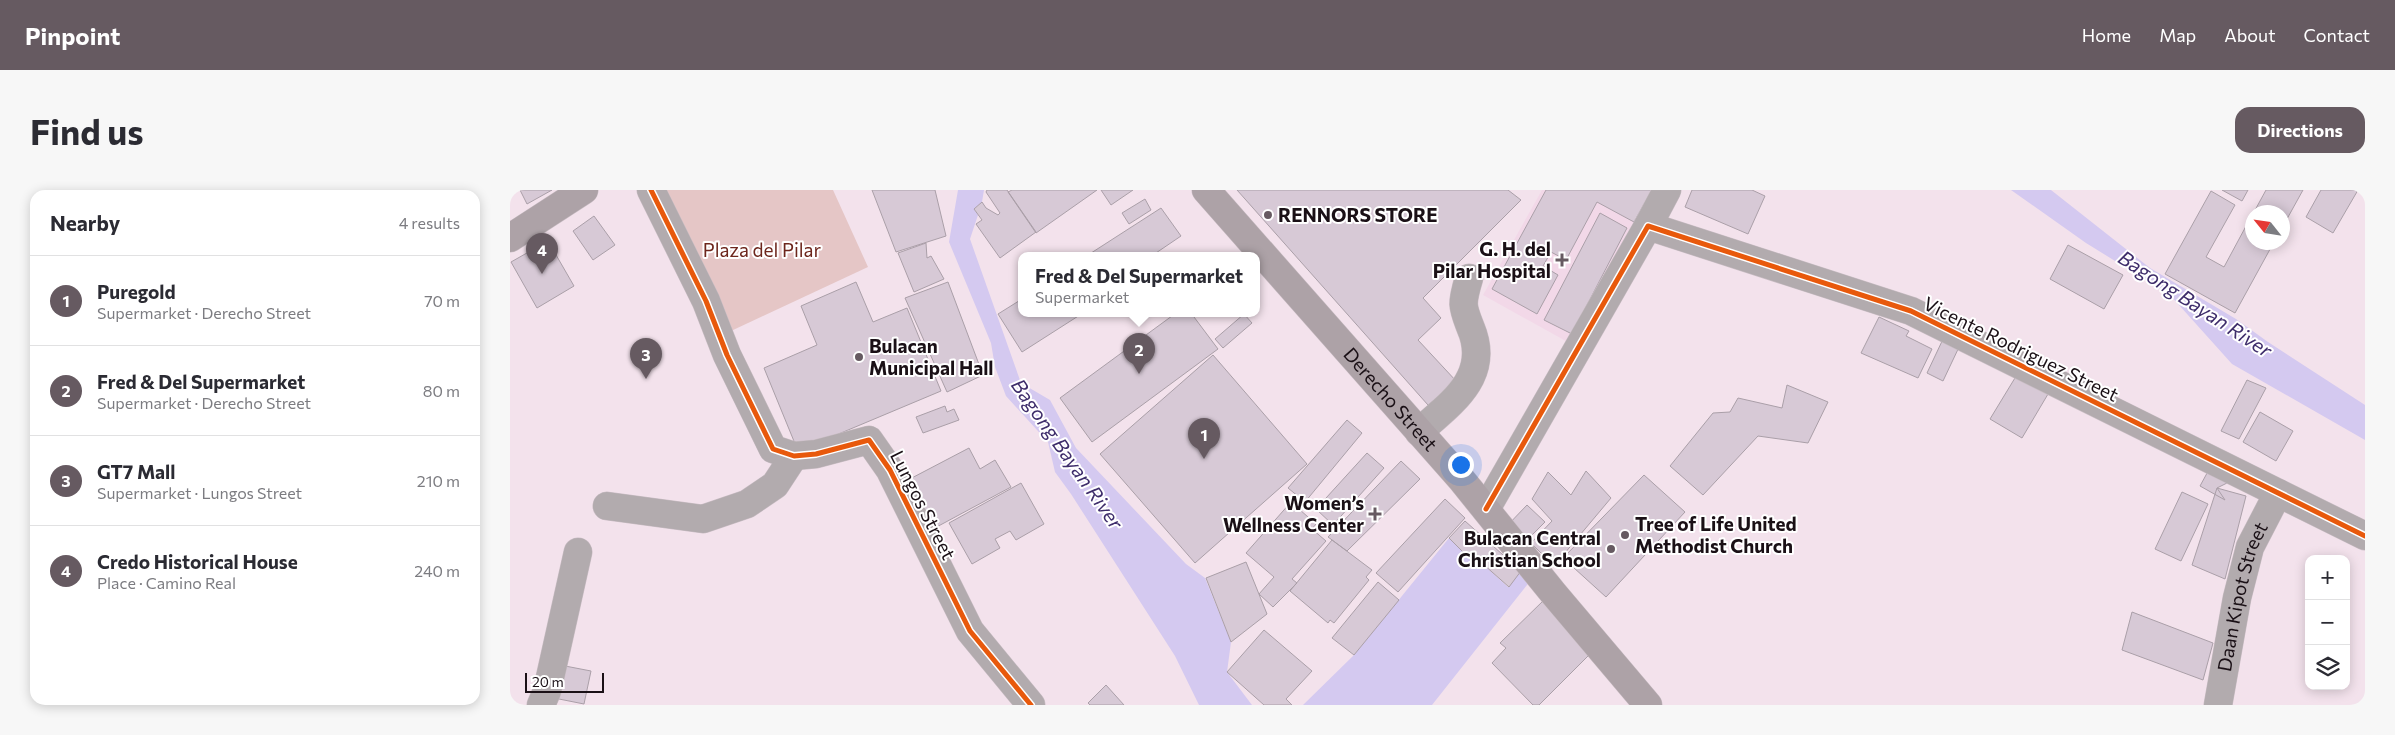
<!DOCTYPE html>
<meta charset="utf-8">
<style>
body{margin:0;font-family:Commissioner,sans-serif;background:#f7f7f7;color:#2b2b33}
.controls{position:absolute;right:15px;bottom:15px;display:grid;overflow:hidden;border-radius:10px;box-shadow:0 2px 12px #0003}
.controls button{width:45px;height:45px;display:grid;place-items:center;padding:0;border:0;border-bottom:1px solid #e1e1e2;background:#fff;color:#2b2b33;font:25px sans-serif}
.compass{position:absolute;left:1735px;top:15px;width:45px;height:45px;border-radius:50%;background:#fff;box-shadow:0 2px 12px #0003;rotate:300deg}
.scale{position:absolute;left:15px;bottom:12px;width:79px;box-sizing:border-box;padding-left:5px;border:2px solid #1a1016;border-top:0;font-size:14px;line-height:18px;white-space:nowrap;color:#1a1016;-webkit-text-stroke:4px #fff;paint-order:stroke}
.you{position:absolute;left:950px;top:274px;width:18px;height:18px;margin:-12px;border:4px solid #fff;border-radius:50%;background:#1a73e8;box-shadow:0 0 0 8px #1a73e833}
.badge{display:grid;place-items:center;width:32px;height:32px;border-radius:50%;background:#665a61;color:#fff;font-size:16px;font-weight:700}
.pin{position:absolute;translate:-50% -41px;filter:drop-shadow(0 1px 2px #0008)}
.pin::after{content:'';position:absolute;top:26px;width:18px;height:15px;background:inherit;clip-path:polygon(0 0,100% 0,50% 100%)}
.popup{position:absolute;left:508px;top:62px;width:242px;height:65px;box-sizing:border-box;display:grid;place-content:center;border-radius:10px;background:#fff;filter:drop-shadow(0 1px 4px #0005);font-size:16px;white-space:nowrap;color:#7c7c81}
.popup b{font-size:19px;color:#2b2b33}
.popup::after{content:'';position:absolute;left:50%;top:100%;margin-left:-10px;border:10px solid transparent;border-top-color:#fff}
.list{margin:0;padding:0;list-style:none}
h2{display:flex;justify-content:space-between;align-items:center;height:65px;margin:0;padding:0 20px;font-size:21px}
h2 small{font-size:16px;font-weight:400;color:#7c7c81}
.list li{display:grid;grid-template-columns:32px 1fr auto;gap:15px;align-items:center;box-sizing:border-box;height:90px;padding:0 20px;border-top:1px solid #e1e1e2}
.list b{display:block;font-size:19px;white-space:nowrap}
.list p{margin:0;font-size:16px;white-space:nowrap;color:#7c7c81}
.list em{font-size:16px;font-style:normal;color:#7c7c81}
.icon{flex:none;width:28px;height:28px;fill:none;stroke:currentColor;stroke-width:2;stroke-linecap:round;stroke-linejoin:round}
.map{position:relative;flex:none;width:1855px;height:515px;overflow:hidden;border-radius:15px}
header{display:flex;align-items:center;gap:30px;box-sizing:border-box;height:70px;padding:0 25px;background:#665a61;color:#fff}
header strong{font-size:24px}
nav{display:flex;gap:28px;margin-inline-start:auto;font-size:18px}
.intro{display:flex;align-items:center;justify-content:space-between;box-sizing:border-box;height:120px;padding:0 30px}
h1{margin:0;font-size:35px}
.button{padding:12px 22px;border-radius:15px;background:#665a61;color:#fff;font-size:18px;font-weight:700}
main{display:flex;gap:30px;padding:0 30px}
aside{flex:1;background:#fff;border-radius:15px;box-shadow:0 2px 12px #0003}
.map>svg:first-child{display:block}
.built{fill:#f2d8e8}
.green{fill:#e5c6c6}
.water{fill:#d4c9f0}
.building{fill:#d7c9d6;stroke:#aa9fa8}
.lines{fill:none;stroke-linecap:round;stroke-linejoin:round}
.minor-casing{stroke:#cabec5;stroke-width:29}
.major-casing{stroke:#cabec5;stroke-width:29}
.minor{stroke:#b2abae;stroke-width:28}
.major{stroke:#ada2a7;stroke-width:28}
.cycleway-casing{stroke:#fff;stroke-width:8}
.cycleway{stroke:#e8590c;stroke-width:5}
.poi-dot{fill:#665a61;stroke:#fff;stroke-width:2}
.labels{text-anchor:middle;stroke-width:4;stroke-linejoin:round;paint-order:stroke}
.poi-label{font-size:19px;font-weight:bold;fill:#1a1016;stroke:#fff;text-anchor:start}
.park-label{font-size:19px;fill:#6d261c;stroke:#fff}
.street-label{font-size:19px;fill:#1a1016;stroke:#fff}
.water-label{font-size:20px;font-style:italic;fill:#3e2d6b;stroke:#fff}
</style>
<header>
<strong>Pinpoint</strong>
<nav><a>Home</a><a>Map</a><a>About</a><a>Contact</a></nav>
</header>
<div class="intro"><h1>Find us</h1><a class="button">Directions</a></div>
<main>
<aside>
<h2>Nearby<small>4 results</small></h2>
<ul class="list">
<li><span class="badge">1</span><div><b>Puregold</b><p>Supermarket · Derecho Street</p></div><em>70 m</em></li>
<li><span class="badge">2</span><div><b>Fred &amp; Del Supermarket</b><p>Supermarket · Derecho Street</p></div><em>80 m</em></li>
<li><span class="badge">3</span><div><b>GT7 Mall</b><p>Supermarket · Lungos Street</p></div><em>210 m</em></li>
<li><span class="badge">4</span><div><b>Credo Historical House</b><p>Place · Camino Real</p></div><em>240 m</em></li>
</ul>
</aside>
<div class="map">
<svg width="1855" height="515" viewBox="0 0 1855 515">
<rect width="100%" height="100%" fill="#f3e2ec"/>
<!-- built -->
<path class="built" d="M1032 0H1149L1063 155 973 105Z"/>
<!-- green -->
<path class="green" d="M156 0H323L358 77 221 141Z"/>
<!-- water -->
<path class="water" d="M448 0H474L472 12 464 19 468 25 460 49 511 193 540 210 566 258 676 374 695 388 721 452 717 482 742 515H689L665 466 561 304 545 282 538 252 496 206 485 177 481 153 439 52Z
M1501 0H1541L1640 78 1726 129 1758 152 1855 215V250L1722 174 1660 105 1576 53Z
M939 348 962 370 965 367 998 397 1011 381 1021 390 922 515H793L844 465Z"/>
<!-- building -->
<path class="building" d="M10 0H42L17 14Z
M362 0H425L436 46 386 62Z
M477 0H497L526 42 490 68 466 34 472 30 464 19 472 12 476 18 488 25 490 23 476 2Z
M502 0H587L526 43 498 2Z
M591 0H623L601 15Z
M727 0H998L1011 10 913 108 931 128 908 150 947 192 918 215Z
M1036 0H1142L1124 32 1087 12 1056 70 1041 62 1033 76 1048 85 1027 124 982 99Z
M1182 0H1242L1255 6 1238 44 1175 17Z
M1712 0H1738L1732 11Z
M1756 0H1793L1772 38V22H1744Z
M1811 0H1848L1823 43 1796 27Z
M1701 1 1725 15 1696 67 1714 77 1742 25V52H1764L1725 123 1655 84Z
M635 9 641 20 619 34 612 23Z
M651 18 671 46 643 65H578Z
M1090 23 1117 38 1062 144 1034 130Z
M84 26 105 55 83 70 63 41Z
M38 51 64 96 27 118 1 72Z
M416 53 417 68 421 66 434 89 404 102 388 63Z
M1558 55 1613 85 1594 119 1540 89Z
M346 92 363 132 397 118 431 201 288 261 254 178 307 155 291 116Z
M438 92 473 185 437 202 395 108Z
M512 109V123H573L512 162 488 124Z
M666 123H681L708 159 582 252 550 208Z
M734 124 742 133 713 158 705 149Z
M1369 127 1399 141 1396 146 1422 159 1408 188 1351 163Z
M1434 147 1450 155 1433 191 1417 183Z
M703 165 797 274 685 373 590 264Z
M1508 183 1541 199 1512 248 1480 229Z
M1737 190 1756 198 1729 249 1711 241Z
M1277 195 1318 212 1298 253 1248 246 1193 305 1160 276 1203 223 1220 222 1228 208 1272 218Z
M435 216 437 222 444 219 449 230 413 243 406 227Z
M1750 222 1783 241 1766 271 1733 252Z
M837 230 852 243 795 312 778 298Z
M459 258 470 279 485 270 501 297 421 340 396 291Z
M857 263 874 278 823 335 806 319Z
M891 271 910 289 837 361 818 347Z
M1702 274 1727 288 1707 298 1715 310 1690 296Z
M1076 281 1101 308 1044 376 1021 353 1042 331 1022 309 1038 282 1061 305Z
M1134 285 1175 322 1096 407 1053 368Z
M511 293 534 334 506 350 500 341 485 349 490 358 462 374 439 333Z
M1707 298 1736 306 1715 389 1682 375Z
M1672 302 1698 314 1671 371 1645 359Z
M935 309 955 328 888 402 866 383Z
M781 312 806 334 802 339 816 351 782 389 787 393 763 417 749 404 764 387 736 363Z
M1017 315 1035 332 1012 355 995 338Z
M955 331 1011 381 999 397 965 367 962 371 939 348Z
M822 350 862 380 856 387 859 390 824 433 820 430 818 433 780 401Z
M736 372 757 424 721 452 696 388Z
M868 392 889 410 844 465 822 448Z
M1034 410 1085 459 1029 515H1023L982 473 996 458 990 453Z
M1622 422 1703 453 1693 490 1612 460Z
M754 440 802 481 776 509 782 515H754L717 482Z
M50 475 81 481 74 514 44 508Z
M596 495 614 515H580L578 513Z"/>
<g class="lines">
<!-- minor casing -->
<g class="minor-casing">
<g id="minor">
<path d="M141 0 196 111 217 165 263 259 284 266 306 264 359 250 380 280 460 441 521 515"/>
<path d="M1138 36 1401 121 1855 346"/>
<path d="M909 242C938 215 978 190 963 144 953 117 950 118 959 88"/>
<path d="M97 316 193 329 237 314 265 295 284 266"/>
<path d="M976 319 1138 36 1157 0"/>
<path d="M31 515 37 501 68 362"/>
<path id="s1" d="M1708 515 1727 408 1740 357 1768 303"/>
</g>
</g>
<!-- major casing -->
<g class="major-casing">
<g id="major">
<path id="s2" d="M696 0 951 289 1044 404 1138 515"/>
<path d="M0 48 74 0"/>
</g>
</g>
<!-- minor -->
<use href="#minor" class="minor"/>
<!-- major -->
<use href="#major" class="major"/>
<!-- cycleway casing -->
<g class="cycleway-casing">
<path id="cycleway" d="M141 0 196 111 217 165 263 259 284 266 306 264 359 250 380 280 460 441 521 515
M976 319 1138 36 1401 121 1855 346"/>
</g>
<!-- cycleway -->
<use href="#cycleway" class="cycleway"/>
</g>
<!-- markers -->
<g class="poi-dot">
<circle cx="758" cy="25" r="5"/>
<path d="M1049.5 62.5h5v5h5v5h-5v5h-5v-5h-5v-5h5z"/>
<circle cx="349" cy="167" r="5"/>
<path d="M862.5 316.5h5v5h5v5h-5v5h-5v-5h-5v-5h5z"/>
<circle cx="1115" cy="345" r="5"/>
<circle cx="1101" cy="359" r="5"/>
</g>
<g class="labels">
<!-- poi labels -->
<g class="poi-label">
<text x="768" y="32">RENNORS STORE</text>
<text x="1041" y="66" text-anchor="end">G. H. del<tspan x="1041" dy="22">Pilar Hospital</tspan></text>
<text x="359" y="163">Bulacan<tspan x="359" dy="22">Municipal Hall</tspan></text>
<text x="854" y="320" text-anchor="end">Women’s<tspan x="854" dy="22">Wellness Center</tspan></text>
<text x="1125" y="341">Tree of Life United<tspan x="1125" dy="22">Methodist Church</tspan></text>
<text x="1091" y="355" text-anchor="end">Bulacan Central<tspan x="1091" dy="22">Christian School</tspan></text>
</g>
<!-- park labels -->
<g class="park-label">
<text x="252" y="67">Plaza del Pilar</text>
</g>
<!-- street labels -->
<g class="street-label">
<text transform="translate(1511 159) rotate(26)" y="7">Vicente Rodriguez Street</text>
<text dy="7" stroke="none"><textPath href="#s2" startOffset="279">Derecho Street</textPath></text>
<text transform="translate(413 315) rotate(63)" y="7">Lungos Street</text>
<text dy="7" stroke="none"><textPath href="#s1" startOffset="111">Daan Kipot Street</textPath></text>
</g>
<!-- water labels -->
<g class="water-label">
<text transform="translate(1685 114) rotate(33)" y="7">Bagong Bayan River</text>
<text transform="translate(557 264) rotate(55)" y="7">Bagong Bayan River</text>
</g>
</g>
</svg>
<div class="controls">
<button>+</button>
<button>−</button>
<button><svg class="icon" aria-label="layers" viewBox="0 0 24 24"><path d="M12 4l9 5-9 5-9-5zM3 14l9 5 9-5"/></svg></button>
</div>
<svg class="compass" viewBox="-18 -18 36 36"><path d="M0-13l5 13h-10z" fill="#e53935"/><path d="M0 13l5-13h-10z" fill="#7c7c81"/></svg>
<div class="scale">20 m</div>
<div class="you"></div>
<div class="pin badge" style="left:694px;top:269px">1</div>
<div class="pin badge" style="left:629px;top:184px">2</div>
<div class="popup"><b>Fred &amp; Del Supermarket</b>Supermarket</div>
<div class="pin badge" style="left:136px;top:189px">3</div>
<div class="pin badge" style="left:32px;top:84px">4</div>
</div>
</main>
